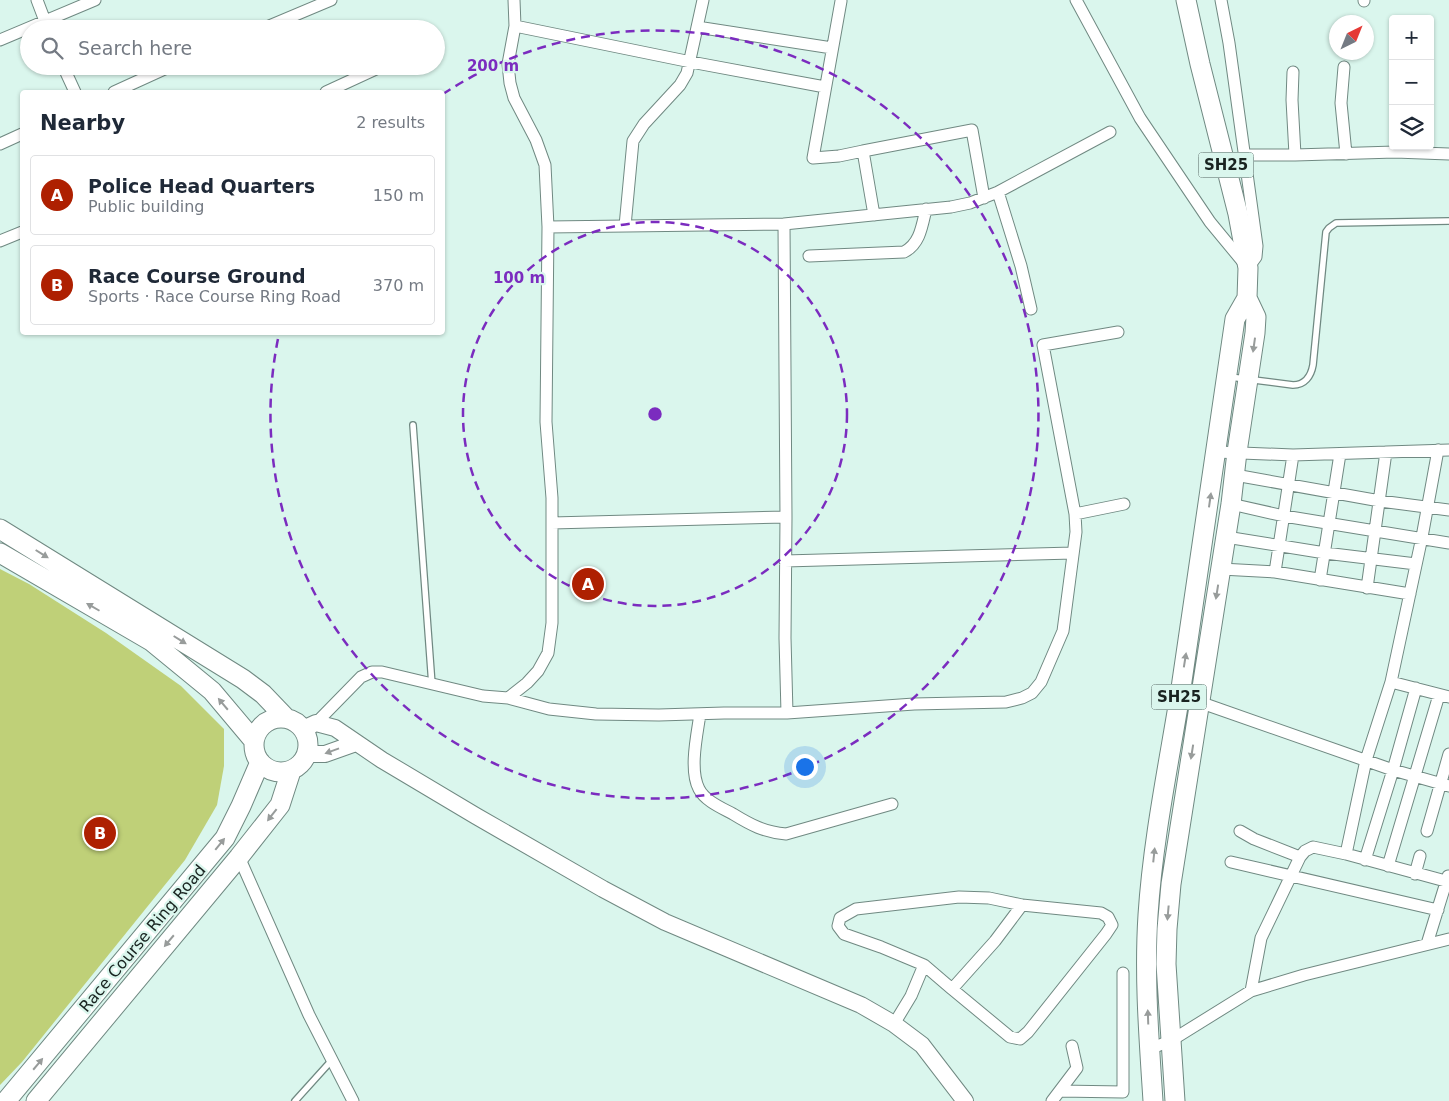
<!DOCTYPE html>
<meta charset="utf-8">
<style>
body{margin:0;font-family:"DejaVu Sans",sans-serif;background:#f6f6f7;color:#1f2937}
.controls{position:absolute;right:15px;top:15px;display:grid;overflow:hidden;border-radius:5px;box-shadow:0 1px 4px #0004}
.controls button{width:45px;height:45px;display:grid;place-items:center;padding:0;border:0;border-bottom:1px solid #e0e1e3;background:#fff;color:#1f2937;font:25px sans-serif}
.compass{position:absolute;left:1329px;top:15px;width:45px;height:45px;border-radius:50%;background:#fff;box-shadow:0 1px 4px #0004;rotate:43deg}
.you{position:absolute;left:804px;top:766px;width:18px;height:18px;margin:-12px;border:4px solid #fff;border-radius:50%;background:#1a73e8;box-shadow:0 0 0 8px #1a73e833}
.badge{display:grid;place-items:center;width:32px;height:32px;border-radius:50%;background:#ae2001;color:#fff;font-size:16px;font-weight:700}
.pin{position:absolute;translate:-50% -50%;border:2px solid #fff;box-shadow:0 1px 5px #0006}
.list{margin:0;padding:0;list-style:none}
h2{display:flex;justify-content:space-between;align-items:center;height:65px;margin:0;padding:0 20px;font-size:21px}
h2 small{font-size:16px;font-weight:400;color:#747a83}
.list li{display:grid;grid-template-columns:32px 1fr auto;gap:15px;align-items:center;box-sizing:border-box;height:80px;margin:0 10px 10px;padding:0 10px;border:1px solid #e0e1e3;border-radius:5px}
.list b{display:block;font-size:19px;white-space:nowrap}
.list p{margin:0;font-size:16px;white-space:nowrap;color:#747a83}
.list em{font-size:16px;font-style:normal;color:#747a83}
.icon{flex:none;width:28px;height:28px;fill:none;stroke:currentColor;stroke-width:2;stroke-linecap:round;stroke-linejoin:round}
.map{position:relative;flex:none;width:1449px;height:1101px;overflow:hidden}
.search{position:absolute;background:#fff;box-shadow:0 1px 4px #0004;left:20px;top:20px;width:425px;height:55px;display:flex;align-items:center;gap:12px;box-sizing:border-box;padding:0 18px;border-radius:28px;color:#747a83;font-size:19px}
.panel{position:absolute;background:#fff;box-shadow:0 1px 4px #0004;left:20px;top:90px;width:425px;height:245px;border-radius:5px}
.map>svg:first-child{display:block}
.green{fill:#bfd078}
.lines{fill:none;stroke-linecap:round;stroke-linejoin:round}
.lane-casing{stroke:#708982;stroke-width:8}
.street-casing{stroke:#708982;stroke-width:13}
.secondary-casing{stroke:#708982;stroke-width:18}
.primary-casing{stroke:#708982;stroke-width:21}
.lane{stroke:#fff;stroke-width:5.5}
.street{stroke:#fff;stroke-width:11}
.secondary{stroke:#fff;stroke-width:16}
.primary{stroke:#fff;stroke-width:19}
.oneway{fill:#989c9b}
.ring{fill:none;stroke:#7b2cbf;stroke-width:2.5;stroke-dasharray:9 6}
.labels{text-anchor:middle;stroke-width:4.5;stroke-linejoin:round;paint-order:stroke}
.shield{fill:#daf6ed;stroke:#53625e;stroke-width:1}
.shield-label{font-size:15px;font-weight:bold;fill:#192320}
.street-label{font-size:16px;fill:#192320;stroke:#daf6ed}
.centre{fill:#7b2cbf;stroke:#daf6ed;stroke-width:2.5}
.ring-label{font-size:15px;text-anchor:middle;font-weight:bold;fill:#7b2cbf;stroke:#daf6ed;stroke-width:4.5;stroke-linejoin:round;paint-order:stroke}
</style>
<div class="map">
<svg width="1449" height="1101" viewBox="0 0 1449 1101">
<rect width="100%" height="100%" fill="#daf6ed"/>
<!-- green -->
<path class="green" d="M0 569 29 584 106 633 181 686 224 729V766L217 805 185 860 22 1062 0 1085Z"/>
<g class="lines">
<!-- lane casing -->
<g class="lane-casing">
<path id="lane" d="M1230 377 1293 385C1305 385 1311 376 1313 365L1326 232 1329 228 1336 223 1449 221
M413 425 432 685
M295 1101 332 1060"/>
</g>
<!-- street casing -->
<g class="street-casing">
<path id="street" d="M37 0 48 29
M1076 0 1140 118 1210 222 1248 268 1256 257 1257 246 1229 43 1221 0
M1364 0V1
M841 1 813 158 839 156 863 151 874 215
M515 26 691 62 825 87
M697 27 832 48
M262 29 331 0
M0 40 95 0
M63 66 75 92
M1344 67 1341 103 1346 154
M1293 72 1292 100 1295 155
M114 92 171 66
M326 92 378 68
M0 144 22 134
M863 151 972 130 984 198
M1245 155H1295L1395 152 1449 154
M998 192 1021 266 1031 309
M625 226 633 141 644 124 680 85 687 73 703 0
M548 227 784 224
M0 241 22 232
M809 256 904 252C920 244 922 226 926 209
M1217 452 1293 455 1449 450
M1235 475 1380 501 1449 510
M1231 504 1284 516 1449 543
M1075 514 1124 504
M552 523 786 517
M1226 537 1325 553 1416 564
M785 561 1073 553
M1221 569 1275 572 1410 594
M1275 572 1293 455
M1320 580 1340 454
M1367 588 1386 452
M1391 682 1449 697
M508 698 549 709 596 714 659 715 724 713H787L785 638 786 517 784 224 951 207 970 203 998 192 1110 132
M1199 702 1393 770 1449 786
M787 713 914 704 1006 702 1022 698 1032 693 1041 682 1063 631 1076 532 1075 514 1043 345 1118 332
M700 714C697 735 689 770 699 789 705 801 722 808 733 814 751 825 764 832 786 834L892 804
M316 723 361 677 372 672H382L483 696 508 698 527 683 538 671 548 653 552 623V498L546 422 548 227 545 165 536 140 514 98 510 83 508 64 515 26 514 0
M1240 831 1254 839 1300 857
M1427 831 1449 754
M1346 854 1366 760 1391 682 1422 537 1438 450
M239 857 309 1015 353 1101
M1365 860 1393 770 1416 688
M1231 862 1438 910
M1388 866 1439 695
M1415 874 1420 856
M1427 944 1448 876
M952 989 1010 1037 1020 1039 1028 1032 1106 934 1112 925 1108 917 1101 913 1022 905 989 898 959 897 856 909 840 918 838 926 844 934 881 947 924 965 952 989 995 941 1022 905
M1251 991 1261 938 1300 857 1305 851 1313 847 1346 854 1449 882
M894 1024 911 996 924 965
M1150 1049 1172 1040 1251 991 1304 975 1449 939
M1060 1091 1123 1092V973
M1052 1101 1077 1068 1072 1046"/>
</g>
<!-- secondary casing -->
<g class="secondary-casing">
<path id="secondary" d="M303 729 316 723 335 728 382 760 476 816 603 889 665 922 861 1005 894 1024 922 1045 965 1101
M307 754H325L356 743"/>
</g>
<!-- primary casing -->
<g class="primary-casing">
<path id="primary" d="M0 529 243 679 263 694 286 718
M0 553 151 641 212 691 254 741
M254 745a27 27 0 1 1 54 0a27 27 0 1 1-54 0Z
M6 1101 225 838 241 806 260 762
M36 1101 239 857 280 805 291 771
M1153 1101C1149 1039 1144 977 1148 915 1153 838 1169 763 1181 688 1200 565 1218 442 1235 319L1247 298
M1175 1101 1166 964 1167 929 1171 884 1231 504 1237 452 1255 333 1256 317 1247 298 1248 268 1238 214 1200 64 1186 0"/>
</g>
<!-- lane -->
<use href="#lane" class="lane"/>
<!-- street -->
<use href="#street" class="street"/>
<!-- secondary -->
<use href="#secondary" class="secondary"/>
<!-- primary -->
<use href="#primary" class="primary"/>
</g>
<!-- one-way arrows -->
<defs><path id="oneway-solid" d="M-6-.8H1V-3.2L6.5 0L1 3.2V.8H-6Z" transform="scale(1.25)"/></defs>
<g class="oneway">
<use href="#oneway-solid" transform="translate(1254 345) rotate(98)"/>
<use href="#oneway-solid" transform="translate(1210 500) rotate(-82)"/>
<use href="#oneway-solid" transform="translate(42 554) rotate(32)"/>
<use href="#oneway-solid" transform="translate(1217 592) rotate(99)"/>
<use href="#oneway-solid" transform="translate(93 607) rotate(-150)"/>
<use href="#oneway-solid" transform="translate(180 640) rotate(32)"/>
<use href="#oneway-solid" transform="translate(1185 660) rotate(-81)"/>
<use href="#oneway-solid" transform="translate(223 704) rotate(-130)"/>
<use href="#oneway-solid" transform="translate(332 751) rotate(160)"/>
<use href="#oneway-solid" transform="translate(1192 752) rotate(99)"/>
<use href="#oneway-solid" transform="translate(272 815) rotate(128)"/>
<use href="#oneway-solid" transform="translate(220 844) rotate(-51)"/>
<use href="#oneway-solid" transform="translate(1154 855) rotate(-84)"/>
<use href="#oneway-solid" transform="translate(1168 913) rotate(95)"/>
<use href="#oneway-solid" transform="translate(169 941) rotate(130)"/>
<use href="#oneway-solid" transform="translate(1148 1017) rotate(-92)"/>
<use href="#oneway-solid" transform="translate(38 1064) rotate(-50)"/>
</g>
<!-- distance rings -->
<g class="ring">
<circle cx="655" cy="414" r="192"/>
<path d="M443 94A384 384 0 1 1 279 334"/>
</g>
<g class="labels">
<!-- shield labels -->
<g class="shield">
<rect x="1198.5" y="152.5" width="55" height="25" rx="4"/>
<rect x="1151.5" y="684.5" width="55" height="25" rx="4"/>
</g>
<g class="shield-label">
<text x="1226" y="170">SH25</text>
<text x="1179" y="702">SH25</text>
</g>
<!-- street labels -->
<g class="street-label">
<text transform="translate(142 938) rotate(-50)" y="6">Race Course Ring Road</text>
</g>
</g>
<circle cx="655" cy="414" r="8" class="centre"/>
<g class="ring-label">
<text x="493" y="71">200 m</text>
<text x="519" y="283">100 m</text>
</g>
</svg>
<div class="controls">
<button>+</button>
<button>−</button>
<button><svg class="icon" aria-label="layers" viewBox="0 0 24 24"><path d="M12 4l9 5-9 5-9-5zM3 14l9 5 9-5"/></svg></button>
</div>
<svg class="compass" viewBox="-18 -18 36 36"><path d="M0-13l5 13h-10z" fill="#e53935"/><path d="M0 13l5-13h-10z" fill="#747a83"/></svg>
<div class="you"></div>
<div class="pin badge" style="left:588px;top:584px">A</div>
<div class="pin badge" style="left:100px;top:833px">B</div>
<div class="search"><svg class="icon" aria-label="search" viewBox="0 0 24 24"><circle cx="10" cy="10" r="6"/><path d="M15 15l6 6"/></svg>Search here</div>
<section class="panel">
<h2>Nearby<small>2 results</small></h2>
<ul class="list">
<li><span class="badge">A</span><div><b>Police Head Quarters</b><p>Public building</p></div><em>150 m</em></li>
<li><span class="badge">B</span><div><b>Race Course Ground</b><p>Sports · Race Course Ring Road</p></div><em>370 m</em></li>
</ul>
</section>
</div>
